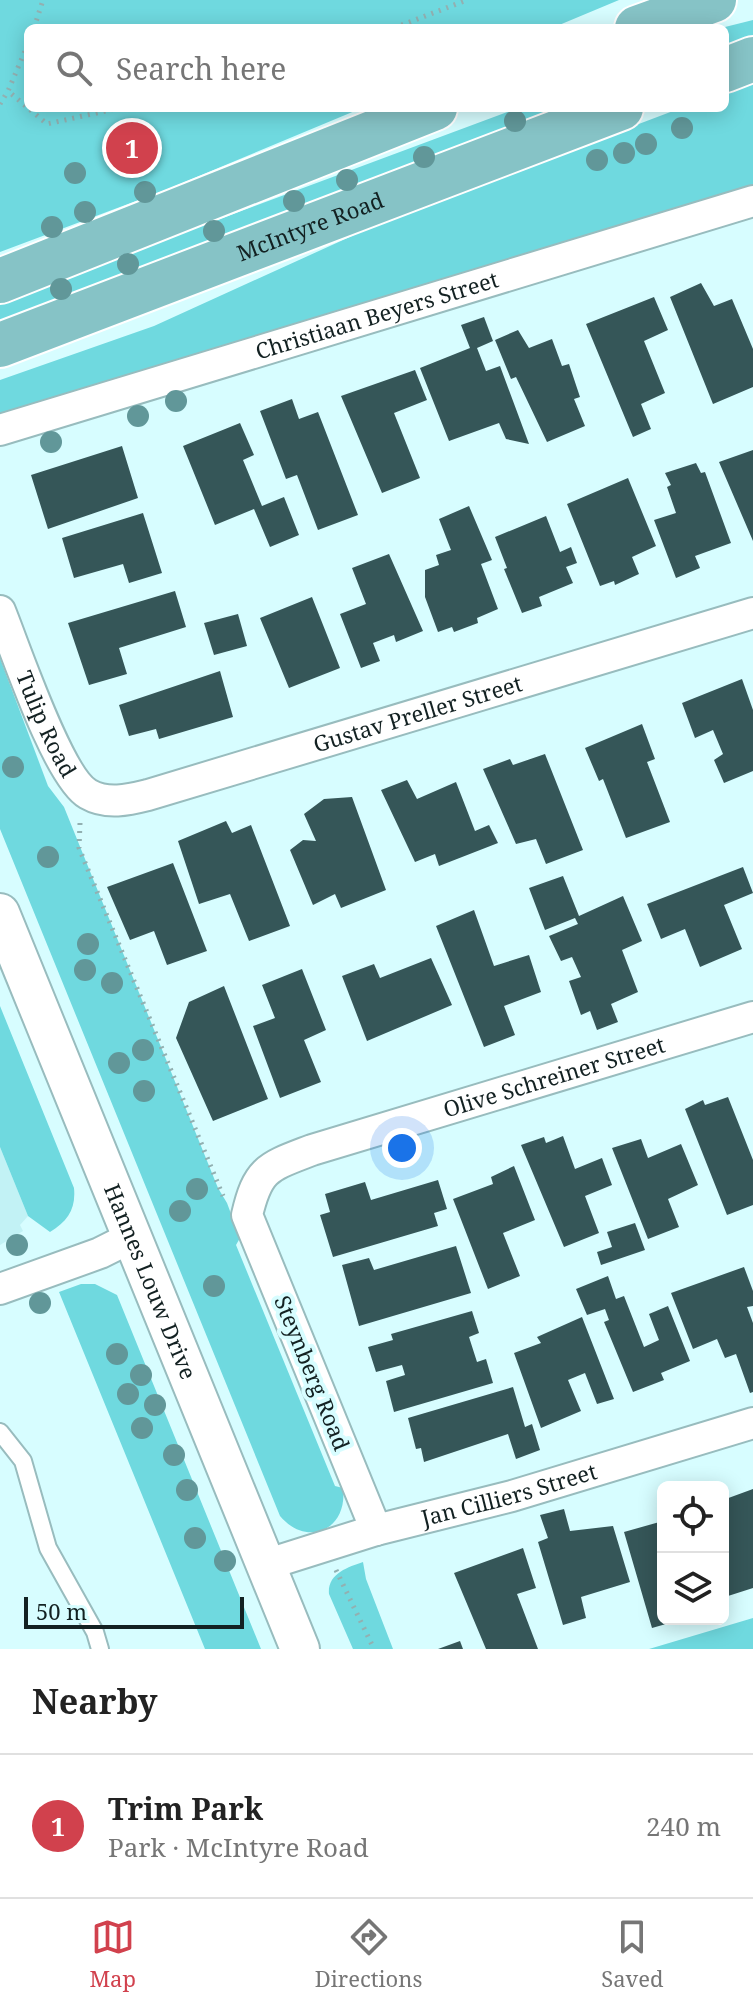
<!DOCTYPE html>
<meta charset="utf-8">
<style>
body{margin:0;font-family:"Noto Serif",serif;background:#f2f2f2;color:#222}
.controls{position:absolute;right:24px;bottom:24px;display:grid;overflow:hidden;border-radius:12px;box-shadow:0 4px 20px #0003}
.controls button{width:72px;height:72px;display:grid;place-items:center;padding:0;border:0;border-bottom:2px solid #e0e0e0;background:#fff;color:#222;font:40px sans-serif}
.scale{position:absolute;left:24px;bottom:20px;width:220px;box-sizing:border-box;padding-left:8px;border:4px solid #132122;border-top:0;font-size:22px;line-height:28px;white-space:nowrap;color:#132122;-webkit-text-stroke:6px #d7fdff;paint-order:stroke}
.you{position:absolute;left:402px;top:1148px;width:28px;height:28px;margin:-20px;border:6px solid #fff;border-radius:50%;background:#1a73e8;box-shadow:0 0 0 12px #1a73e833}
.badge{display:grid;place-items:center;width:52px;height:52px;border-radius:50%;background:#d1414d;color:#fff;font-size:26px;font-weight:700}
.pin{position:absolute;translate:-50% -50%;border:4px solid #fff;box-shadow:0 2px 8px #0006}
.list{margin:0;padding:0;list-style:none}
h2{display:flex;justify-content:space-between;align-items:center;height:104px;margin:0;padding:0 32px;font-size:34px}
h2 small{font-size:26px;font-weight:400;color:#767676}
.list li{display:grid;grid-template-columns:52px 1fr auto;gap:24px;align-items:center;box-sizing:border-box;height:144px;padding:0 32px;border-top:2px solid #e0e0e0}
.list b{display:block;font-size:30px;white-space:nowrap}
.list p{margin:0;font-size:26px;white-space:nowrap;color:#767676}
.list em{font-size:26px;font-style:normal;color:#767676}
.icon{flex:none;width:44px;height:44px;fill:none;stroke:currentColor;stroke-width:2;stroke-linecap:round;stroke-linejoin:round}
.map{position:relative;flex:none;width:753px;height:1649px;overflow:hidden}
.search{position:absolute;background:#fff;box-shadow:0 4px 20px #0003;left:24px;right:24px;top:24px;height:88px;display:flex;align-items:center;gap:20px;box-sizing:border-box;padding:0 28px;border-radius:12px;color:#767676;font-size:30px}
.sheet{height:248px;background:#fff}
nav{display:flex;justify-content:space-around;align-items:center;box-sizing:border-box;height:112px;border-top:2px solid #e0e0e0;background:#fff;font-size:22px;color:#767676}
nav a{display:grid;justify-items:center;gap:4px}
nav .on{color:#d1414d}
.map>svg:first-child{display:block}
.built{fill:#c2f2f5}
.green{fill:#6fd9df}
.building{fill:#355658}
.lines{fill:none;stroke-linecap:round;stroke-linejoin:round}
.service-casing{stroke:#98bcbe;stroke-width:20}
.minor-casing{stroke:#98bcbe;stroke-width:34}
.tertiary-casing{stroke:#98bcbe;stroke-width:42}
.primary-casing{stroke:#fff;stroke-width:48}
.path{stroke:#92b0b1;stroke-width:5;stroke-dasharray:2 6;stroke-linecap:butt}
.service{stroke:#fff;stroke-width:16}
.minor{stroke:#fff;stroke-width:30}
.tertiary{stroke:#fff;stroke-width:38}
.primary{stroke:#86c3c6;stroke-width:44}
.tree{fill:#619799}
.labels{text-anchor:middle;stroke-width:8;stroke-linejoin:round;paint-order:stroke}
.street-label{font-size:22px;fill:#132122;stroke:#d7fdff}
</style>
<div class="map">
<svg width="753" height="1649" viewBox="0 0 753 1649">
<rect width="100%" height="100%" fill="#d7fdff"/>
<!-- built -->
<path class="built" d="M0 1147 28 1216 20 1225 23 1231 0 1245Z"/>
<!-- green -->
<path class="green" d="M0 0H619L552 28H28V108H362L168 189 0 252Z
M753 20V41L725 52V28H721Z
M753 81V186L0 416V380L154 326 398 215 681 108H725V91Z
M518 108H573L0 320V301Z
M0 658 48 786 64 807 218 1188 227 1203 240 1238 236 1245 335 1486 343 1488C348 1530 307 1548 280 1516L0 829Z
M0 1006 74 1188C76 1209 68 1221 50 1232L28 1216 0 1147Z
M81 1284H95L117 1295 261 1649H205L59 1292Z
M363 1562 366 1579 393 1649H353L329 1594C327 1574 348 1567 363 1562Z
M753 1618V1649H649Z"/>
<!-- building -->
<path class="building" d="M701 283 714 306 732 299 753 349V387L713 404 670 297Z
M654 297 668 330 644 341 665 393 641 404 651 429 633 437 586 324Z
M484 317 493 341 477 348 486 371 500 366 529 444 506 439 499 423 449 441 420 368 470 348 461 325Z
M518 330 529 348 552 339 562 366 569 364 580 397 574 399 585 426 547 442 516 377 511 379 495 340Z
M415 370 427 400 394 413 420 478 382 493 341 396Z
M292 399 299 419 318 412 358 515 318 530 297 475 286 479 260 411Z
M240 423 254 455 243 460 262 506 284 497 299 535 270 547 254 509 215 525 183 446Z
M122 446 138 498 48 529 31 475Z
M753 450V541L719 462Z
M696 463 701 473 705 472 731 543 695 556 700 568 676 578 654 520 676 513 667 487 671 485 665 473Z
M628 478 656 546 632 557 639 574 615 585 614 581 600 586 567 504Z
M469 506 492 560 481 564 498 609 477 618 478 623 454 632 452 627 438 632 425 597V570L439 565 436 555 451 550 439 519Z
M143 513 162 573 129 583 123 564 74 578 62 538Z
M546 516 560 552 571 547 577 563 566 567 573 583 539 597 542 606 522 613 504 569 507 568 495 537Z
M389 554 423 631 396 642 394 635 373 643 380 661 361 668 340 614 366 604 352 568Z
M175 591 186 627 119 648 127 674 89 685 68 623Z
M312 597 340 668 289 688 260 618Z
M238 614 247 646 214 655 204 623Z
M220 671 233 717 159 739 156 729 129 736 119 705Z
M742 679 753 710V771L724 783 714 760 723 754 713 730 695 738 682 703Z
M642 724 655 759 647 762 670 822 626 838 603 779 599 781 585 748Z
M545 754 583 850 546 864 536 839 516 844 483 769 510 759 513 765Z
M407 780 417 799 456 782 475 831 489 825 498 843 439 866 435 854 415 862 381 790Z
M352 797 386 890 341 908 335 894 313 905 290 850 303 840 316 841 304 814 324 799Z
M226 821 232 833 251 825 290 926 249 941 230 894 199 904 178 841Z
M173 863 207 951 167 965 154 931 130 940 107 887Z
M743 867 753 893 724 905 742 949 700 967 685 929 661 939 647 904Z
M563 876 579 916 623 896 642 941 622 950 638 992 611 1004 618 1022 597 1030 590 1011 581 1015 569 981 581 977 572 957 561 961 549 936 578 924 575 918 545 930 529 888Z
M474 910 494 966 529 955 541 992 504 1006 515 1035 484 1047 436 926Z
M431 958 452 1005 367 1041 342 976 374 964 380 978Z
M302 969 326 1030 304 1040 321 1082 280 1098 253 1026 275 1018 262 985Z
M224 986 268 1099 213 1121 176 1038 189 1002Z
M728 1097 753 1160V1205L727 1215 685 1109 703 1100 705 1105Z
M563 1136 575 1169 602 1158 612 1185 585 1196 599 1233 564 1247 521 1145 544 1137 546 1143Z
M641 1139 648 1158 681 1144 698 1185 668 1199 679 1227 648 1239 612 1148Z
M514 1166 535 1220 503 1233 520 1276 488 1289 453 1199 493 1184 491 1177Z
M438 1180 447 1209 434 1213 438 1226 333 1257 320 1215 330 1212 325 1194 365 1182 371 1200Z
M635 1223 645 1250 601 1265 597 1252 612 1247 607 1232Z
M456 1246 471 1293 359 1326 342 1265 369 1258 374 1270Z
M744 1267 753 1291V1306L747 1307 753 1323V1392L750 1393 736 1354 725 1358 717 1339 693 1349 671 1293Z
M608 1276 616 1299 624 1296 644 1347 659 1340 649 1314 668 1306 690 1361 661 1373 664 1380 633 1392 604 1322 609 1320 605 1309 587 1315 576 1289Z
M472 1311 479 1333 469 1337 477 1362 486 1359 493 1383 394 1412 386 1381 405 1375 402 1365 376 1372 368 1347 393 1340 391 1334Z
M582 1317 614 1399 597 1404 585 1373 568 1380 581 1411 541 1428 514 1353 541 1343 537 1337Z
M513 1387 525 1427 532 1424 540 1450 516 1459 508 1434 424 1462 421 1448 416 1449 408 1418Z
M753 1489V1588L728 1596 723 1578V1500Z
M564 1509 570 1531 613 1526 630 1582 581 1597 586 1618 563 1625 538 1542 548 1538 540 1515Z
M663 1521V1619L680 1620 652 1628 624 1532Z
M523 1548 536 1588 517 1594 538 1649H486L454 1573Z
M460 1641 463 1649H438Z"/>
<g class="lines">
<!-- service casing -->
<g class="service-casing">
<path id="service" d="M0 1432 23 1461 48 1548 95 1632 100 1649"/>
</g>
<!-- minor casing -->
<g class="minor-casing">
<g id="minor">
<path id="s1" d="M0 430 753 201"/>
<path id="s2" d="M0 611C15 648 58 777 88 794 107 805 128 800 148 795L753 613"/>
<path d="M0 1289 100 1253 132 1237"/>
<path id="s3" d="M376 1530 247 1215C258 1168 268 1167 312 1150L753 1017"/>
<path id="s4" d="M265 1565 376 1530 512 1496 753 1423"/>
</g>
</g>
<!-- tertiary casing -->
<g class="tertiary-casing">
<g id="tertiary">
<path id="s5" d="M0 913 300 1649"/>
</g>
</g>
<!-- primary casing -->
<g class="primary-casing">
<g id="primary">
<path d="M637 28 714 0"/>
<path d="M725 70 753 59"/>
<path d="M0 281 435 108"/>
<path id="s6" d="M0 345 621 108"/>
</g>
</g>
<!-- path -->
<path class="path" d="M34 28 43 0
M394 28 467 0
M28 44 8 91 47 124 119 108
M0 104 8 91
M80 823 79 848 223 1196
M336 1570 374 1649"/>
<!-- service -->
<use href="#service" class="service"/>
<!-- minor -->
<use href="#minor" class="minor"/>
<!-- tertiary -->
<use href="#tertiary" class="tertiary"/>
<!-- primary -->
<use href="#primary" class="primary"/>
</g>
<!-- trees -->
<g class="tree">
<circle cx="515" cy="121" r="11"/>
<circle cx="682" cy="128" r="11"/>
<circle cx="646" cy="144" r="11"/>
<circle cx="624" cy="153" r="11"/>
<circle cx="424" cy="157" r="11"/>
<circle cx="597" cy="160" r="11"/>
<circle cx="75" cy="173" r="11"/>
<circle cx="347" cy="180" r="11"/>
<circle cx="145" cy="192" r="11"/>
<circle cx="294" cy="201" r="11"/>
<circle cx="85" cy="212" r="11"/>
<circle cx="52" cy="227" r="11"/>
<circle cx="214" cy="231" r="11"/>
<circle cx="128" cy="264" r="11"/>
<circle cx="61" cy="289" r="11"/>
<circle cx="176" cy="401" r="11"/>
<circle cx="138" cy="416" r="11"/>
<circle cx="51" cy="442" r="11"/>
<circle cx="13" cy="767" r="11"/>
<circle cx="48" cy="857" r="11"/>
<circle cx="88" cy="944" r="11"/>
<circle cx="85" cy="970" r="11"/>
<circle cx="112" cy="983" r="11"/>
<circle cx="143" cy="1050" r="11"/>
<circle cx="119" cy="1063" r="11"/>
<circle cx="144" cy="1091" r="11"/>
<circle cx="197" cy="1189" r="11"/>
<circle cx="180" cy="1211" r="11"/>
<circle cx="17" cy="1245" r="11"/>
<circle cx="214" cy="1286" r="11"/>
<circle cx="40" cy="1303" r="11"/>
<circle cx="117" cy="1354" r="11"/>
<circle cx="141" cy="1375" r="11"/>
<circle cx="128" cy="1394" r="11"/>
<circle cx="155" cy="1405" r="11"/>
<circle cx="142" cy="1428" r="11"/>
<circle cx="174" cy="1455" r="11"/>
<circle cx="187" cy="1490" r="11"/>
<circle cx="195" cy="1538" r="11"/>
<circle cx="225" cy="1561" r="11"/>
</g>
<g class="labels">
<!-- street labels -->
<g class="street-label">
<text dy="8" stroke="none"><textPath href="#s6" startOffset="332">McIntyre Road</textPath></text>
<text dy="8" stroke="none"><textPath href="#s1" startOffset="394">Christiaan Beyers Street</textPath></text>
<text dy="8" stroke="none"><textPath href="#s2" startOffset="548">Gustav Preller Street</textPath></text>
<text dy="8" stroke="none"><textPath href="#s2" startOffset="122">Tulip Road</textPath></text>
<text dy="8" stroke="none"><textPath href="#s3" startOffset="692">Olive Schreiner Street</textPath></text>
<text dy="8" stroke="none"><textPath href="#s5" startOffset="398">Hannes Louw Drive</textPath></text>
<text transform="translate(312 1373) rotate(68)" y="8">Steynberg Road</text>
<text dy="8" stroke="none"><textPath href="#s4" startOffset="254">Jan Cilliers Street</textPath></text>
</g>
</g>
</svg>
<div class="controls">
<button><svg class="icon" aria-label="locate" viewBox="0 0 24 24"><circle cx="12" cy="12" r="6"/><path d="M12 2v4M12 18v4M2 12h4M18 12h4"/></svg></button>
<button><svg class="icon" aria-label="layers" viewBox="0 0 24 24"><path d="M12 4l9 5-9 5-9-5zM3 14l9 5 9-5"/></svg></button>
</div>
<div class="scale">50 m</div>
<div class="you"></div>
<div class="pin badge" style="left:132px;top:148px">1</div>
<div class="search"><svg class="icon" aria-label="search" viewBox="0 0 24 24"><circle cx="10" cy="10" r="6"/><path d="M15 15l6 6"/></svg>Search here</div>
</div>
<section class="sheet">
<h2>Nearby<small></small></h2>
<ul class="list">
<li><span class="badge">1</span><div><b>Trim Park</b><p>Park · McIntyre Road</p></div><em>240 m</em></li>
</ul>
</section>
<nav>
<a class="on"><svg class="icon" aria-label="map" viewBox="0 0 24 24"><path d="M3 6l6-2 6 2 6-2v14l-6 2-6-2-6 2zM9 4v14M15 6v14"/></svg>Map</a>
<a><svg class="icon" aria-label="directions" viewBox="0 0 24 24"><path d="M12 3l9 9-9 9-9-9zM9 14v-3h6M13 9l2 2-2 2"/></svg>Directions</a>
<a><svg class="icon" aria-label="saved" viewBox="0 0 24 24"><path d="M7 4h10v16l-5-4-5 4z"/></svg>Saved</a>
</nav>
